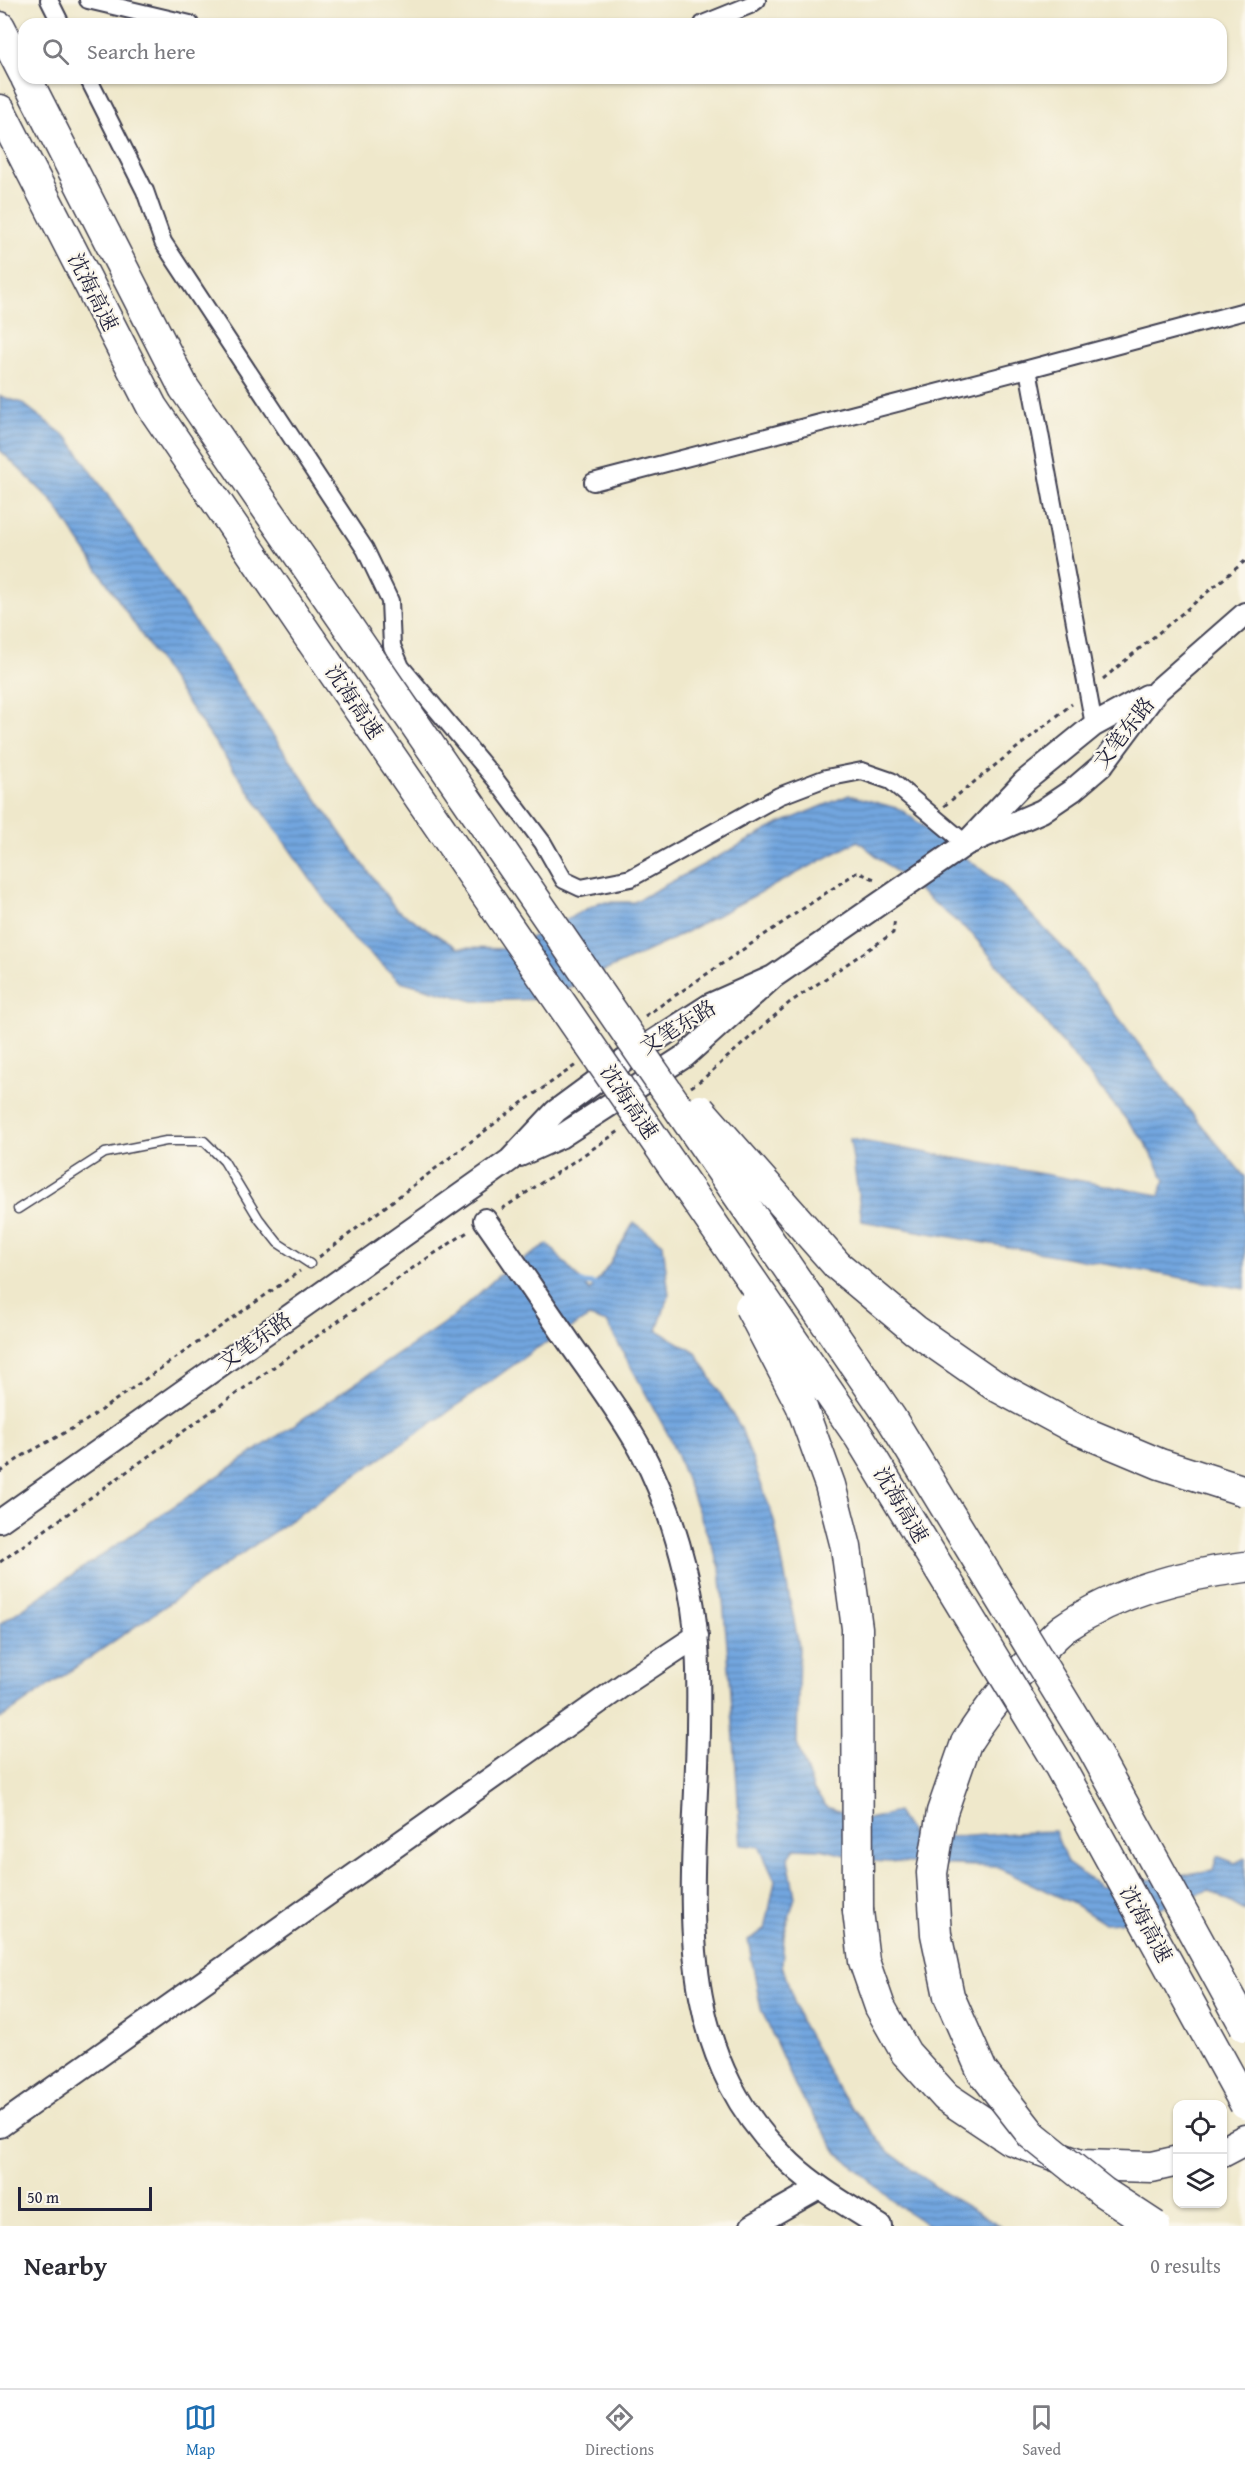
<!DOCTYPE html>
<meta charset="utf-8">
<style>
body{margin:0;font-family:"Gentium Book Plus","Noto Serif SC",serif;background:#f2f2f3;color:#2b2b33}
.controls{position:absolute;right:18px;bottom:18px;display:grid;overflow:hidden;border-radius:12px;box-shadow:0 2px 4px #0004}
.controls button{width:54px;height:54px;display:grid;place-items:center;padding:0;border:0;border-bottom:2px solid #e1e1e2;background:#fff;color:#2b2b33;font:30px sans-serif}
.scale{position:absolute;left:18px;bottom:15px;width:134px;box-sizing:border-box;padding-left:6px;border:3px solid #22223b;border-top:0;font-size:16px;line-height:21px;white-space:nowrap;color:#22223b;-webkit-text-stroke:4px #fbf7ec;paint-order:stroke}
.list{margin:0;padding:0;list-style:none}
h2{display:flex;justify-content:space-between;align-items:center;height:78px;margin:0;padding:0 24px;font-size:26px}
h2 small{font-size:20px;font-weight:400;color:#7c7c81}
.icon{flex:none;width:33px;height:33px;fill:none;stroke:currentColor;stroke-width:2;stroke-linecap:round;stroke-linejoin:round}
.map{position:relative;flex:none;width:1245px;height:2226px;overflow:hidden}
.search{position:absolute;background:#fff;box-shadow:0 2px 4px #0004;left:18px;right:18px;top:18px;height:66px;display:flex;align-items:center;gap:15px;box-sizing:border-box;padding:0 21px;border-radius:18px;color:#7c7c81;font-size:22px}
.sheet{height:162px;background:#fff}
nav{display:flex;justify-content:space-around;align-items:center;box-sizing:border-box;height:84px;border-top:2px solid #e1e1e2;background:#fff;font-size:16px;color:#7c7c81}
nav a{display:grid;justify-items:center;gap:3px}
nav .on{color:#1f6fb2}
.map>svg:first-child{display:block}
.water{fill:url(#water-rules);stroke:#4a648d;stroke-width:1.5}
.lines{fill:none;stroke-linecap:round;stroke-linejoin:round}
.stream{stroke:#72a6df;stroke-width:5}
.lane-casing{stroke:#414051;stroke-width:11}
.street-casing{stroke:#414051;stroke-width:20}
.secondary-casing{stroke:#414051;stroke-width:26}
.highway-casing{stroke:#414051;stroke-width:33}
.path{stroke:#414051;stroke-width:3;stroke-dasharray:4.5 4.5;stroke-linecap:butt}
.lane{stroke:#fff;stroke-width:8}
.street{stroke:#fff;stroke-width:16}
.secondary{stroke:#fff;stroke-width:22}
.highway{stroke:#fff;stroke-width:30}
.highway-bridge-casing{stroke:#414051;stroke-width:33;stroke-linecap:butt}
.highway-bridge{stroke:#fff;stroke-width:30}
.labels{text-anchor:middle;stroke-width:4.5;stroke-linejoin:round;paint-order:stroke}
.street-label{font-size:21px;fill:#22223b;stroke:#fbf7ec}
</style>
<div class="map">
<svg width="1245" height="2226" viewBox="0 0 1245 2226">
<defs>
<pattern id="water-rules" width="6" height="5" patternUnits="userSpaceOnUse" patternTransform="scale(1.5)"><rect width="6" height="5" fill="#72a6df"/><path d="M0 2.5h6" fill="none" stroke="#5d87b6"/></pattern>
</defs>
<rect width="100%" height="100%" fill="#fbf7ec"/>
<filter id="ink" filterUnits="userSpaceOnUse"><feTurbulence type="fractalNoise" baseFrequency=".0167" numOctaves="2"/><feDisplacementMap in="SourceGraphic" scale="12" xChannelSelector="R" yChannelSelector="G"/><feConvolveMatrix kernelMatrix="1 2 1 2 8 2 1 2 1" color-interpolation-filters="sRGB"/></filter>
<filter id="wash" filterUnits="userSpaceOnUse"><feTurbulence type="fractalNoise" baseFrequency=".008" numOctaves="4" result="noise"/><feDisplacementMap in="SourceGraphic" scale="24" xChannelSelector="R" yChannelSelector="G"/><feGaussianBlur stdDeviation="1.35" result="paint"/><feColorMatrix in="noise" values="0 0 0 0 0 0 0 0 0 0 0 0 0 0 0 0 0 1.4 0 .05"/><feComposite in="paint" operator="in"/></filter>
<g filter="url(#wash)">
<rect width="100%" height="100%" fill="#efe8cb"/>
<!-- water -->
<path class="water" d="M0 396 22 403 69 439 343 837 396 909 457 948 509 949 600 902H634L779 824 849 795 900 809 1002 885 1073 958 1189 1110 1245 1177V1289L862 1221 850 1139 1159 1195 1165 1180 1145 1142 972 934 858 841 665 943 544 999 474 1001 400 981 350 936 177 688 53 502 0 450Z
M634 1222 663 1244 669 1295 657 1330 696 1353 741 1428 774 1520 799 1646 797 1744 814 1791 827 1807 865 1820 897 1812 913 1837C961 1839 1007 1832 1055 1831L1067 1863 1101 1887 1213 1870 1217 1856 1235 1863 1245 1858V1911L1209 1890 1120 1922 1104 1923 1074 1904 996 1867 871 1861 821 1849 795 1848 788 1859 795 1897 784 1935 782 1965 800 2020 841 2094 889 2152 944 2193 1001 2226H929L899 2206 838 2153 797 2090 761 2009 748 1940 765 1930 775 1881 759 1846 741 1845 730 1679 720 1567 670 1438 607 1323 589 1317 537 1348 434 1422 0 1719V1624L453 1317 498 1276 548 1244 590 1291 609 1265Z"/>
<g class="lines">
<!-- stream -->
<path class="stream" d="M577 1282 600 1285"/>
</g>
</g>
<g filter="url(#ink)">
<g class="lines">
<!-- lane casing -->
<g class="lane-casing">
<path id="lane" d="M18 1209 105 1153 166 1141H204L224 1161 259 1219 278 1243 310 1264"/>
</g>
<!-- street casing -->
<g class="street-casing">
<path id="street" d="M49 0 61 24
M88 0 190 24
M703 24 750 5 757 0
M88 78 145 191 163 242 365 549 390 601 392 646 401 667 495 779 543 843 564 880 581 888 631 878 779 796 826 778 862 771 891 781 966 844
M1028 369 1245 311
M593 482 1028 369 1094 725"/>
</g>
<!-- secondary casing -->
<g class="secondary-casing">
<path id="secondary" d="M971 838 1025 781 1094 725 1147 696
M520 1155 560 1137 685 1056 773 977 966 844 1042 811 1073 790 1101 766 1157 691 1245 614
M485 1220C514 1261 541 1302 569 1342 594 1378 621 1413 642 1452 662 1489 675 1529 685 1569 699 1621 699 1675 698 1728 696 1884 663 2045 791 2164 818 2189 849 2206 880 2226
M0 1521 510 1160 556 1111 632 1055 710 1005 773 977
M0 2126 626 1683 697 1636
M752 2226 819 2188"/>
</g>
<!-- highway casing -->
<g class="highway-casing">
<path id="highway" d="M0 27 24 74
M26 78 184 388 347 625
M0 110 152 407 311 640
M966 1743C988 1709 1012 1678 1041 1650 1048 1643 1056 1634 1064 1628 1118 1591 1181 1575 1245 1567
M858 1911 864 1961 880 2007 906 2053 946 2097 1009 2139 1080 2165 1152 2167 1178 2161
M1222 2152 1245 2140"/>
</g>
<!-- path -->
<path class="path" d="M1103 679 1245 561
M944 806 1072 704
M645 1016 857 872 877 880
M691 1087 704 1078 789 1003 893 933 895 918
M502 1209 621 1130
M319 1257 523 1102 576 1065
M0 1472 24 1455 84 1422 300 1271
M0 1562 417 1265 469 1231"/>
<!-- lane -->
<use href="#lane" class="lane"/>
<!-- street -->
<use href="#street" class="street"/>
<!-- secondary -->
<use href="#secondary" class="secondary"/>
<!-- highway -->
<use href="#highway" class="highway"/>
<!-- highway-bridge casing -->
<g class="highway-bridge-casing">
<path id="highway-bridge" d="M347 625 891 1418 1093 1749 1245 2026
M311 640 860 1438 1060 1767 1245 2104
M700 1110 837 1265 915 1330 994 1385 1074 1428 1160 1464 1245 1491
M750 1307 801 1405 830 1485 846 1547 857 1628 858 1911
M966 1743 942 1812 932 1873 936 1934 949 1996 982 2071 1032 2135 1103 2192 1155 2226"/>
</g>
<!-- highway-bridge -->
<use href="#highway-bridge" class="highway-bridge"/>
</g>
</g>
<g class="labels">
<!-- street labels -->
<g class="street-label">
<text transform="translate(93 292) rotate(63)" y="7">沈海高速</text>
<text transform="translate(354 702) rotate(56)" y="7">沈海高速</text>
<text transform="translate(1124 733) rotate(-52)" y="7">文笔东路</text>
<text transform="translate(678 1027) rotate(-31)" y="7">文笔东路</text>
<text transform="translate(629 1102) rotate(56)" y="7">沈海高速</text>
<text transform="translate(255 1341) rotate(-35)" y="7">文笔东路</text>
<text transform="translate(901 1505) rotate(59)" y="7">沈海高速</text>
<text transform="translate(1146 1924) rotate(61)" y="7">沈海高速</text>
</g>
</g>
</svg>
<div class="controls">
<button><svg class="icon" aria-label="locate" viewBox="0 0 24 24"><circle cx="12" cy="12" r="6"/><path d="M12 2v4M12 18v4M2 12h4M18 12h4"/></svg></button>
<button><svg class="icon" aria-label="layers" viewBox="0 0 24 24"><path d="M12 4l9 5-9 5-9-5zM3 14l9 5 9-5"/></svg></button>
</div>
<div class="scale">50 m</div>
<div class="search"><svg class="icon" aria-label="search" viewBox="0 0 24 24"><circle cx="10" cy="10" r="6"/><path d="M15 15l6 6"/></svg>Search here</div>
</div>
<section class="sheet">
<h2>Nearby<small>0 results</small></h2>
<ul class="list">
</ul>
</section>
<nav>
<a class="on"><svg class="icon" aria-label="map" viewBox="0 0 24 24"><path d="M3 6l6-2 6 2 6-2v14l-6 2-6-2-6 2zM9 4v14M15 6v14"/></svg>Map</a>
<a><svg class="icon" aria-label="directions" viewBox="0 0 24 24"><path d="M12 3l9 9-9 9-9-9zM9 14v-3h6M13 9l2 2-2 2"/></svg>Directions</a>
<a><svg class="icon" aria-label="saved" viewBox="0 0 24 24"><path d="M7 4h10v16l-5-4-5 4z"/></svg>Saved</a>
</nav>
